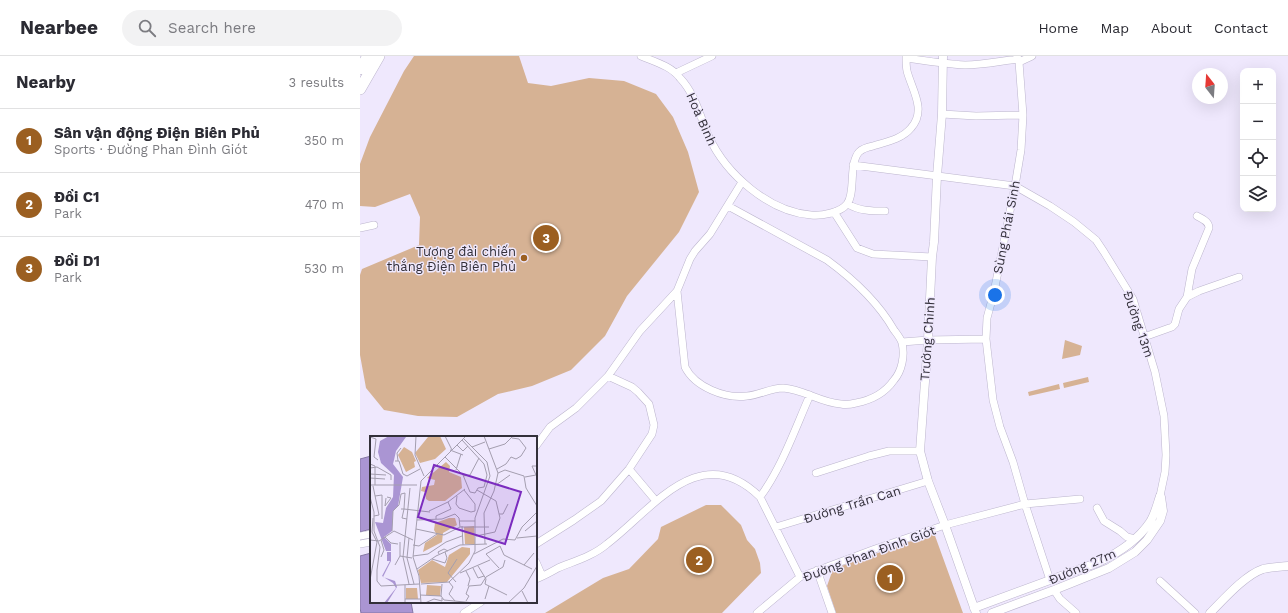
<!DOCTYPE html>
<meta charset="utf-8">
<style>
body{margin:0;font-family:"Work Sans",sans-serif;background:#f2f2f3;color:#2b2b33}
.controls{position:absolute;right:12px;top:12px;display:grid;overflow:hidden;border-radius:8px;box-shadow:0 4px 16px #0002}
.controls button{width:36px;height:36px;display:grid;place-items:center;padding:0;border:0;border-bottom:1px solid #e1e1e2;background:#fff;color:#2b2b33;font:20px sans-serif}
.compass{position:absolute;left:832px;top:12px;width:36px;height:36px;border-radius:50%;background:#fff;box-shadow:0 4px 16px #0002;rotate:343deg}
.you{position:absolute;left:635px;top:239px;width:14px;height:14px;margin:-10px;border:3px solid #fff;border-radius:50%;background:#1a73e8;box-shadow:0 0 0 6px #1a73e833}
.badge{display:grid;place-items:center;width:26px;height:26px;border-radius:50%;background:#9b5f21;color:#fff;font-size:13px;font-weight:700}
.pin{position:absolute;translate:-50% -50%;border:2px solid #fff;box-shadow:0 1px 4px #0006}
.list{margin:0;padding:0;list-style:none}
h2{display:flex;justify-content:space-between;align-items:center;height:52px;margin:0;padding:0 16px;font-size:17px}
h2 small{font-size:13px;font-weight:400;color:#7c7c81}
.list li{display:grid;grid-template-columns:26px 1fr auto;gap:12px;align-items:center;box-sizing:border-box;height:64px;padding:0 16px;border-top:1px solid #e1e1e2}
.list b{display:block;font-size:15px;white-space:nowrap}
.list p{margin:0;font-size:13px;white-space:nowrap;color:#7c7c81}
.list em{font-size:13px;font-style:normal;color:#7c7c81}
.icon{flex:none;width:22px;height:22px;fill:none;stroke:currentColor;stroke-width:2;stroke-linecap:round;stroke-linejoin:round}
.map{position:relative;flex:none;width:928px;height:557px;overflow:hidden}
header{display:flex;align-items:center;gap:24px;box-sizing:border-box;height:56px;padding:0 20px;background:#fff;border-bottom:1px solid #e1e1e2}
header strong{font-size:19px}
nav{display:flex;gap:22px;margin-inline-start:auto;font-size:14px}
.search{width:280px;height:36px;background:#f2f2f3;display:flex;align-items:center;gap:10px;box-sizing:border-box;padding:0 14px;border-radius:22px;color:#7c7c81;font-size:15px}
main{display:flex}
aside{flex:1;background:#fff}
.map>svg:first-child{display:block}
.green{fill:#d6b294}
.water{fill:#aa95d3;stroke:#8677a5}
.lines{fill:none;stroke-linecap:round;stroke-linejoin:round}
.minor-casing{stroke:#bcb5cd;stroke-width:8}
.tertiary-casing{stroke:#bcb5cd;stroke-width:9}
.trunk-casing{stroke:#bcb5cd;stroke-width:12}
.minor{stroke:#fff;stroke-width:7}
.tertiary{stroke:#fff;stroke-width:8}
.trunk{stroke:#fff;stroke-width:11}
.poi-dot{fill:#9b5f21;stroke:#efe8fd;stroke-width:1.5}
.labels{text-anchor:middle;stroke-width:3;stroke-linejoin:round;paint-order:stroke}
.street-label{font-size:13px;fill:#33303a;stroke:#efe8fd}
.poi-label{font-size:13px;fill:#33303a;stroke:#efe8fd;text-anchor:end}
.inset-road{fill:none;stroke:#a49eaf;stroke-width:1}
.view{fill:#7b2cbf;fill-opacity:0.15;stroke:#7b2cbf;stroke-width:2}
.inset-edge{fill:none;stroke:#33303a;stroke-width:2}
</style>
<header>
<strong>Nearbee</strong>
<div class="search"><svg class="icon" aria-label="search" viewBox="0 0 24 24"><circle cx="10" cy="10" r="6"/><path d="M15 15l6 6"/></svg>Search here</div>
<nav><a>Home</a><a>Map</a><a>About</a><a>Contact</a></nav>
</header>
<main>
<aside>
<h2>Nearby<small>3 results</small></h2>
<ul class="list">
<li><span class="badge">1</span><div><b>Sân vận động Điện Biên Phủ</b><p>Sports · Đường Phan Đình Giót</p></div><em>350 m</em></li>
<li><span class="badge">2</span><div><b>Đồi C1</b><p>Park</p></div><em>470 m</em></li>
<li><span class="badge">3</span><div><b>Đồi D1</b><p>Park</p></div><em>530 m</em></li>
</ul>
</aside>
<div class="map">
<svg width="928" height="557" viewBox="0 0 928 557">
<rect width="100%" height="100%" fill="#efe8fd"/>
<!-- green -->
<path class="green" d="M54 0H159L168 27 191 30 229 22 264 25 296 38 313 61 328 96 339 136 319 176 267 240 245 280 211 314 172 330 138 338 97 361 58 360 24 354 6 332 0 299V219L2 213 59 189 60 161 50 138 15 151 0 150V108L10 81 44 15Z
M705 284 722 290 720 299 702 303Z
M728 321 729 326 704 332 703 327Z
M699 328 700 333 669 340 668 336Z
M346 449H361L381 469 387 484 395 493 400 507 401 517 362 557H185L243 522 269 513 298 483 301 471Z
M574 477 603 557H476L467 530 473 513Z"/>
<!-- water -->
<path class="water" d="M11 400V473L0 476V403Z
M11 497V546H51L53 557H1L0 552V500Z"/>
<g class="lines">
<!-- minor casing -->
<g class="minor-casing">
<path id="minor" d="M281 0C295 6 311 10 320 22 336 39 340 61 349 81 366 118 409 156 451 159 461 160 480 157 487 148 494 139 491 118 494 107 495 103 496 99 499 96 503 92 508 91 513 90 526 86 542 83 551 72 567 54 552 34 547 15 546 10 546 5 546 0
M657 0 659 6 663 59 661 94 655 130 634 236 627 262 626 283 633 344 640 371 653 406 665 448 690 524
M546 2C566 5 585 8 605 9 623 9 641 5 658 3
M659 6 672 0
M316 17 352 0
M582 58 616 60 663 59
M493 109 655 130 690 150 714 166 736 184 744 196 773 243 795 316 804 360 806 399 805 416 800 440
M488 148C499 155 512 155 525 155
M474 156 497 192 513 198 572 201
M0 172 14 169
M317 235 325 311C335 331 365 343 387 340 399 339 411 332 423 332 443 333 461 347 481 348 486 349 492 348 496 347 512 344 525 337 534 324 542 315 545 299 542 287 541 283 537 278 534 274 518 246 493 223 467 204L368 150
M827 241 839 235 879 221
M784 281 812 271 815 268 819 253 827 241 832 213 849 172C849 165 842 163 837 160
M542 286 568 284 626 283
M176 390 190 371 216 352 248 320 280 275 317 235 330 203 335 195 350 178 382 126
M269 413 296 445
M456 417 509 400 529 395H560
M400 441C422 411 435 373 450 339
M737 452 744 465 760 475 767 481 775 483
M416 471 568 425
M0 480 11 478
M0 488 11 486
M176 488 214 464 241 445 269 413 292 378 294 369 289 348 278 336 272 331 248 320
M176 506 182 520
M457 514 472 557
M176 523C184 520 191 516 198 512 215 505 233 500 247 488 293 453 340 382 400 441L440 521
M800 525 835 557
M694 534 700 543 716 557
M104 557 121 546
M397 557 440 521 515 493 585 469 665 448 720 443"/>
</g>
<!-- tertiary casing -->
<g class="tertiary-casing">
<path id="tertiary" d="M583 0 582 58 577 120 574 186 572 201 568 284 560 395 568 425 585 469 616 557
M614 552 739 506C758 497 778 484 790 466 795 458 797 449 800 440
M632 557 694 534 749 512 775 496 787 484 800 465 803 455 801 441
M850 557C864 543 885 519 903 513 911 511 920 511 928 510"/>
</g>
<!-- trunk casing -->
<g class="trunk-casing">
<path id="trunk" d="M0 13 8 0
M0 33 19 0"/>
</g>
<!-- minor -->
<use href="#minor" class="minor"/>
<!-- tertiary -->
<use href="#tertiary" class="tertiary"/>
<!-- trunk -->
<use href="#trunk" class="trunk"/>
</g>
<!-- markers -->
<circle class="poi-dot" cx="164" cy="202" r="4"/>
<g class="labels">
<!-- street labels -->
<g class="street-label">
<text transform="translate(342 63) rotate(66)" y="5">Hoà Bình</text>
<text transform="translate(646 171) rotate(-79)" y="5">Sùng Phái Sinh</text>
<text transform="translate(779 268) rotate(71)" y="5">Đường 13m</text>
<text transform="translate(567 283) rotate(-86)" y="5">Trường Chinh</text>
<text transform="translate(492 448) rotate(-17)" y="5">Đường Trần Can</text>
<text transform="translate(509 497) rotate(-20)" y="5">Đường Phan Đình Giót</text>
<text transform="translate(722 510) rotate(-23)" y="5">Đường 27m</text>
</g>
<!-- poi labels -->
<g class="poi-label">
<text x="156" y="200">Tượng đài chiến<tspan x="156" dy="15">thắng Điện Biên Phủ</tspan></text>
</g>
</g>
<!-- overview -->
<g transform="translate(10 380)">
<rect width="167" height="167" fill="#efe8fd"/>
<path d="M57 149 71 150 70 160 56 159Z" fill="#d6b294"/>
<path d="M58 1 70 0 76 13 65 23 50 27 45 17ZM34 11 42 16 46 25 44 26 45 31 36 36 28 19ZM76 26 80 30 79 36 91 41 92 52 75 65H59L56 63 55 56 51 55 52 51 64 49 65 44 57 42 58 41ZM79 82H85L87 89 73 97 72 106 53 116 55 107 67 99 64 94 65 87ZM104 90 105 108H95L94 91ZM92 111 100 112V118L77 146 51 147 48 134 62 124 75 131 79 119ZM36 152H47L48 163H36Z" fill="#d6b294"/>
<path d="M19 0 36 1 26 15 24 24 23 28 33 41 28 70 23 75 22 95 14 101 21 108V115H16L5 86 13 87 16 72 23 61 24 39 11 27 8 16 10 5ZM17 116H21V125L13 141 25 145 27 151 17 167H14L26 152 23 147 12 140 20 125H17Z" fill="#aa95d3"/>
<path class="inset-road" d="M46 0 45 19 54 40M75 0 82 14M114 0 128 37 124 55 114 77 115 108M0 1 6 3 4 21 8 24M87 9 93 15 98 10M102 11 115 6M119 13 135 8 142 1M80 14 93 19M75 21 93 39 100 56 105 57 108 52 114 51 117 39 114 28 92 4M25 25H29L33 38 37 40 50 33M28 25 27 17 31 12M0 28 5 30V49M0 32 7 31 21 39V44M127 33 136 28 141 21 146 23 151 20 156 12 149 3 142 2M86 34 91 18M128 37 135 34 154 40 156 52 167 70M0 38 16 39M93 40 100 39 109 22M155 41 166 39 162 30H167M0 42 15 43M0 49H47M126 49 140 39M3 50 9 79 4 80M5 60 12 59V83M87 60 86 68 89 72 101 76 105 75V68L94 54M0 61 4 76V95L10 111 7 134V145L11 150M16 62 15 70 21 62 17 61M59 75 78 66 95 53M129 78H133L138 68M37 83 32 82 34 73 60 76M66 83V80L81 73 78 66M47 84 72 83 85 78 89 82 90 91M89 85H105M92 90 93 109M46 93 74 99 90 91H119M22 95 23 75 29 69 31 58 35 57 34 73H31M155 95 167 85M106 100 125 96 130 82 126 65 107 54M15 101 21 107 28 108M39 102 37 122 44 148M147 102 167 100M0 104 9 105 24 95 43 104M30 106V120M43 109 49 110 67 98M69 118 68 116 74 113 78 115M104 118 133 103 145 104 152 91 167 76M43 120 58 118 76 106 92 100M11 121 14 114 11 104M62 123 75 127 77 122 75 116M25 129 30 120 42 122M154 129 164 117M108 130 116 143 115 148 119 150 115 163M103 132 108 142 114 140M129 132 116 118 130 110 134 119 162 133M47 133 66 120 90 109 117 108M96 135 100 143 98 150M90 137 120 124M0 144 7 106 2 96 3 82M79 146 83 151 79 158 85 165M86 146 78 137 87 123M39 148 33 121 40 52M51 148 79 146 99 127 105 115V82L120 40 117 26 93 2M72 148 71 160 74 164 105 167M35 149V167M11 150 49 148M119 150 137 159M152 155 158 167M50 159 71 160M35 163H50M96 165 99 160 96 158 99 150 111 149 116 141 133 131 135 124M51 167 49 140 43 121 51 45 96 0M55 167 64 163 72 165V162M138 167 154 152 167 130"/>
<path class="view" d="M64 29 151 56 135 108 48 81Z"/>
<rect width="167" height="167" class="inset-edge"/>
</g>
</svg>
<div class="controls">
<button>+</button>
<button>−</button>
<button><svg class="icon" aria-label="locate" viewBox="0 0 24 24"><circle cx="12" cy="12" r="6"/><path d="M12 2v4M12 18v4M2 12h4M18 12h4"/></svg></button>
<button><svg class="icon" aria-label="layers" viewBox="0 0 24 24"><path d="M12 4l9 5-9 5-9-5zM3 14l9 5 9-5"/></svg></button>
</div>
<svg class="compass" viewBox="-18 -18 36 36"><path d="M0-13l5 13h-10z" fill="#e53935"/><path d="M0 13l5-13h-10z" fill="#7c7c81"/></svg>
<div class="you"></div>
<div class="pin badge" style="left:530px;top:522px">1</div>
<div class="pin badge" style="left:339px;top:504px">2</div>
<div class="pin badge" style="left:186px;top:182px">3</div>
</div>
</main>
